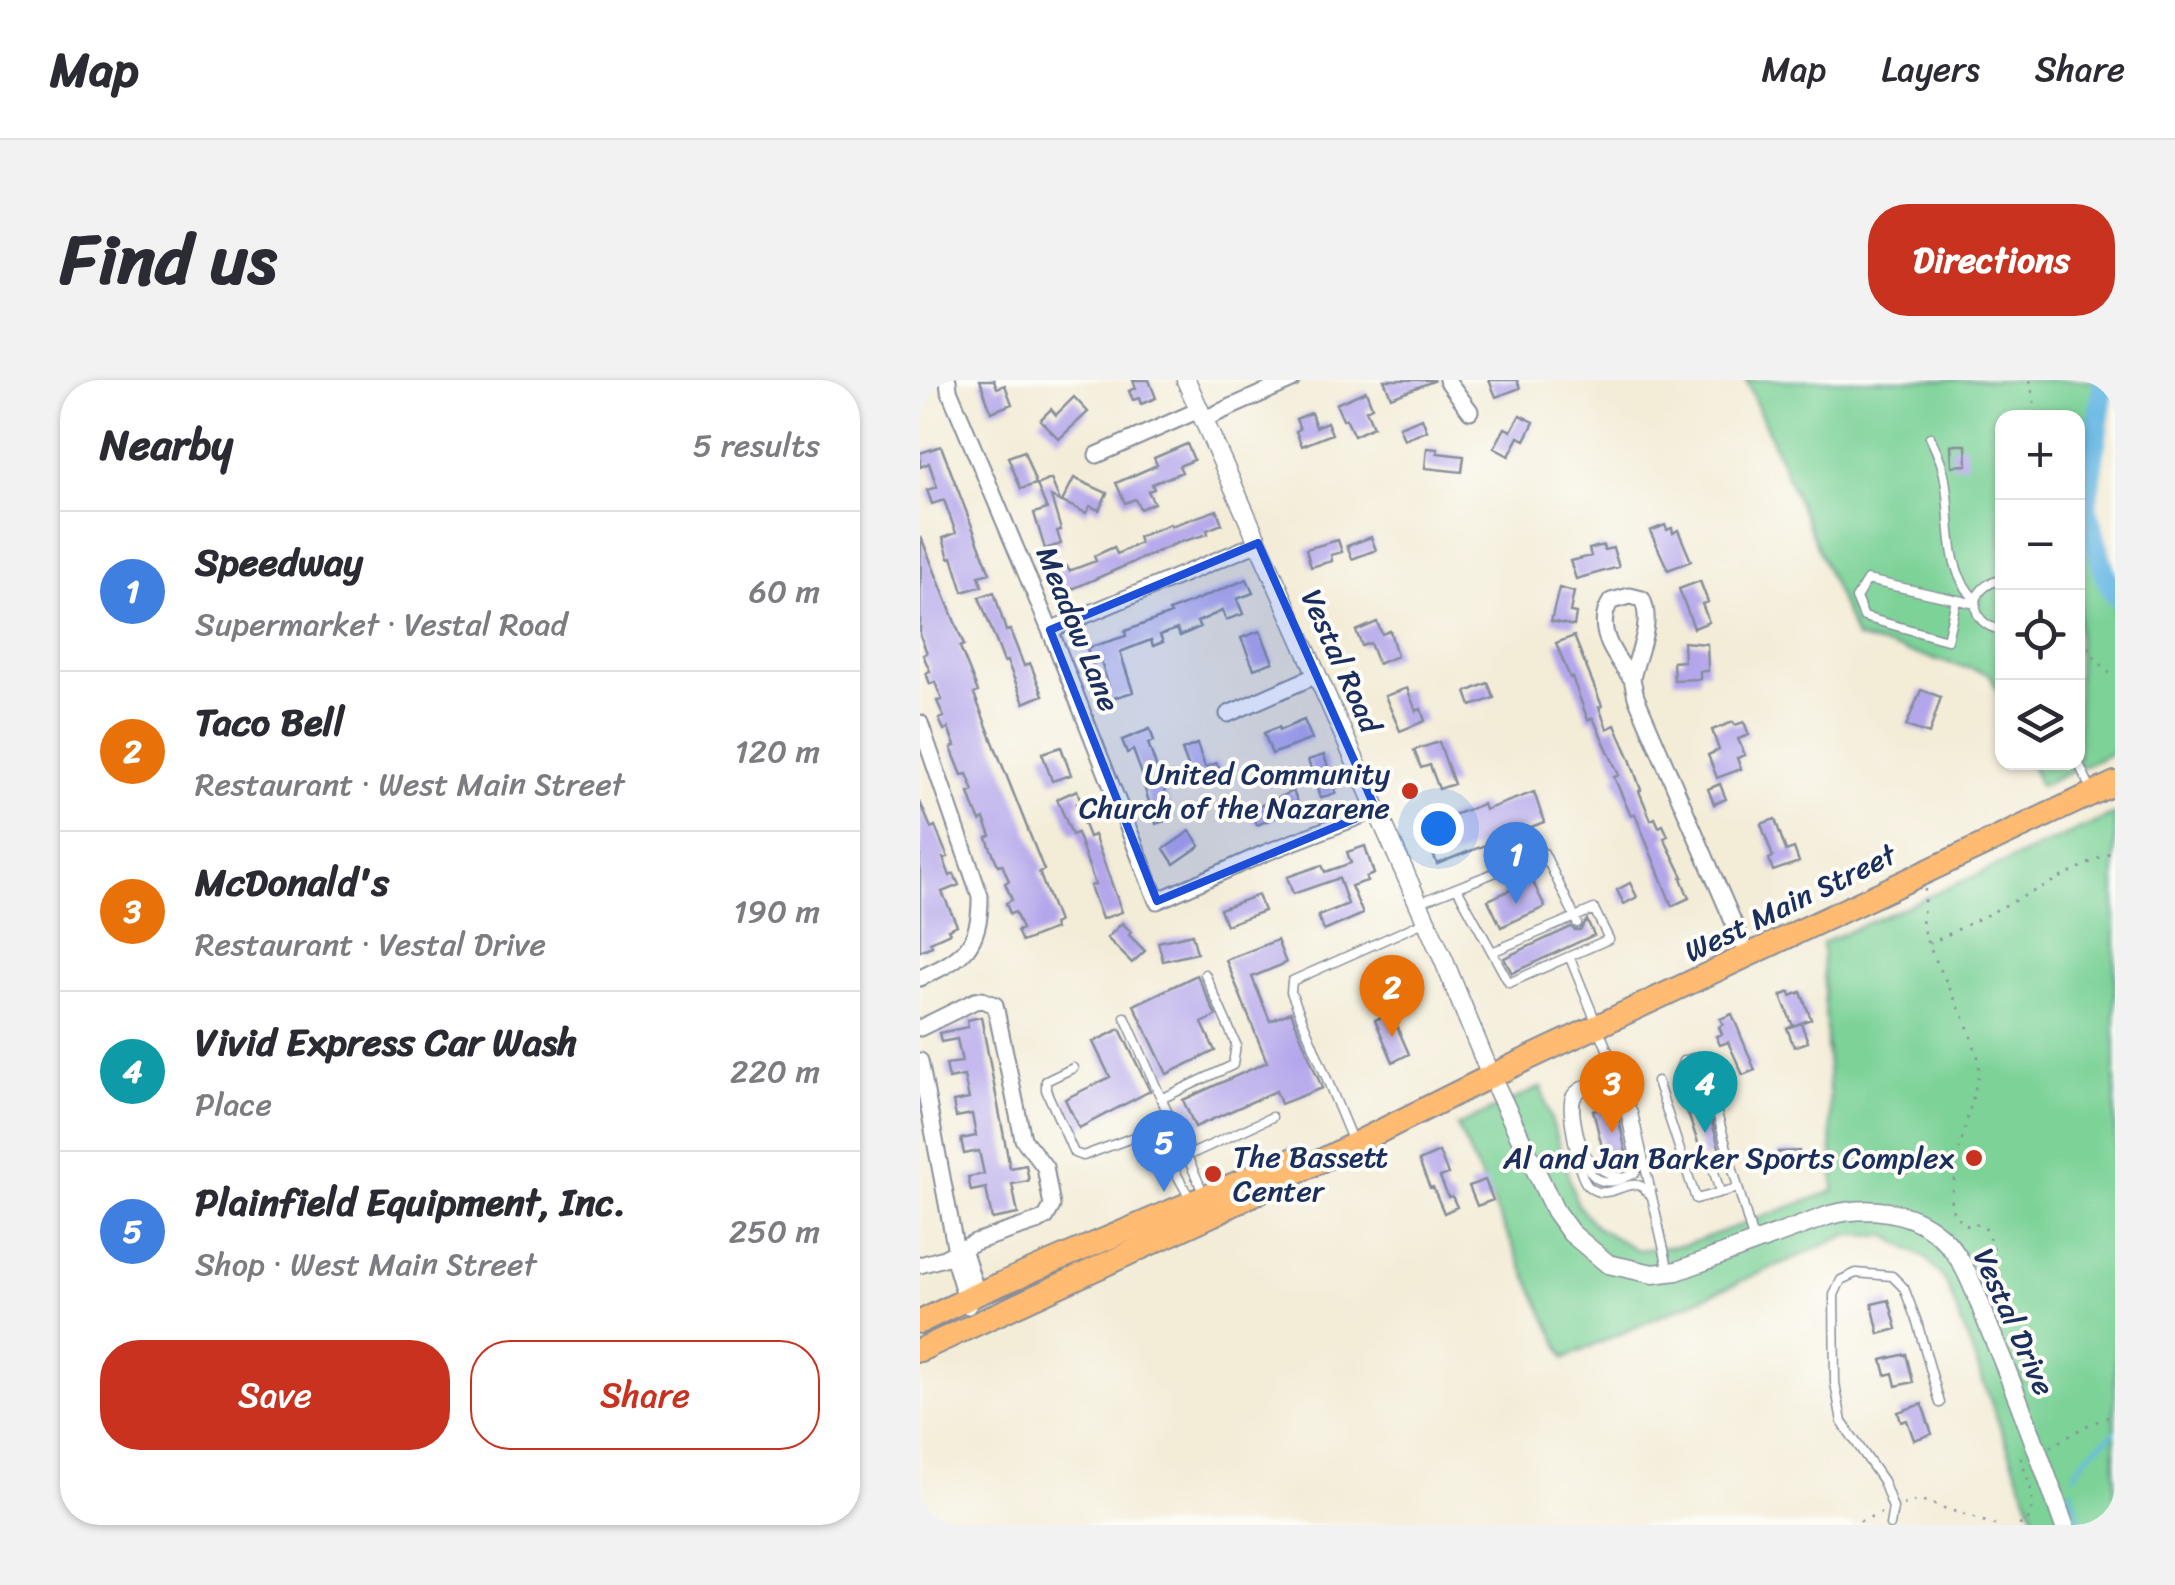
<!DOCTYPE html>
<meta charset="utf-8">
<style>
body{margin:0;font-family:Sriracha,sans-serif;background:#f2f2f3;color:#2b2b33}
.controls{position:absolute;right:30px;top:30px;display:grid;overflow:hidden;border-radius:20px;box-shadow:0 2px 8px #0004}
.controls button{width:90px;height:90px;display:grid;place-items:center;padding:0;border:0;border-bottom:2px solid #e1e1e2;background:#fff;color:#2b2b33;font:50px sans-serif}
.you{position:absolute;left:518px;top:448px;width:35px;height:35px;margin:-25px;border:8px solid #fff;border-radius:50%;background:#1a73e8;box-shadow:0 0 0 15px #1a73e833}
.badge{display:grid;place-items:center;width:65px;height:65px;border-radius:50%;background:#c8321e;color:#fff;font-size:32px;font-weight:700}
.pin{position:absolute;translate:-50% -82px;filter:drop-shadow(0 2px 5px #0008)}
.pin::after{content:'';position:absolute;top:52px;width:35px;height:30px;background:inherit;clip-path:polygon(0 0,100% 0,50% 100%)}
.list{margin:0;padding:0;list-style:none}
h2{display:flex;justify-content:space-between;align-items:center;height:130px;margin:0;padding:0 40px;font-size:42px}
h2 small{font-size:32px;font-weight:400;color:#7c7c81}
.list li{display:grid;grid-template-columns:65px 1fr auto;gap:30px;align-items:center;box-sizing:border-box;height:160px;padding:0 40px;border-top:2px solid #e1e1e2}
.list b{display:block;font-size:38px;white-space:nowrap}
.list p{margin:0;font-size:32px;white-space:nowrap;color:#7c7c81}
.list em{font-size:32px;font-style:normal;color:#7c7c81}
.actions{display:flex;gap:20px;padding:30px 40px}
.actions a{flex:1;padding:22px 0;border:2px solid #c8321e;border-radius:40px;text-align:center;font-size:35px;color:#c8321e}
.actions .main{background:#c8321e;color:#fff}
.icon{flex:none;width:55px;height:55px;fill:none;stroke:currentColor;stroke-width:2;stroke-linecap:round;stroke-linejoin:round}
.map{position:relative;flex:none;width:1195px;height:1145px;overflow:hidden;border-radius:40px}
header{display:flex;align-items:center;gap:60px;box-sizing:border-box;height:140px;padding:0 50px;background:#fff;border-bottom:2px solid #e1e1e2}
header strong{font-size:48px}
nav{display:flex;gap:55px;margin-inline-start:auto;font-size:35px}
.intro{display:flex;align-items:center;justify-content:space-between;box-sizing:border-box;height:240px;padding:0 60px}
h1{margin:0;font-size:70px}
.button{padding:25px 45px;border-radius:40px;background:#c8321e;color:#fff;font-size:35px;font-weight:700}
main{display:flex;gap:60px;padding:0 60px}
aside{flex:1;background:#fff;border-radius:40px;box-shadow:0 2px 8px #0004}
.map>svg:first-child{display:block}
.green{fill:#7bd297;stroke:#4b807a;stroke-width:2.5}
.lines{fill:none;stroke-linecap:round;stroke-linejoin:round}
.stream{stroke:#6ab9e4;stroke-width:4}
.river{stroke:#6ab9e4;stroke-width:22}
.building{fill:#b4a6eb}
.service-casing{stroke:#878e9a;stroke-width:11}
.minor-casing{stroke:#878e9a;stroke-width:19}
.tertiary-casing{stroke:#878e9a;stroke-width:21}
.primary-casing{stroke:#878e9a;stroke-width:26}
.path{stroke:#878e9a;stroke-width:2.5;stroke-dasharray:2.5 8;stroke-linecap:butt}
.service{stroke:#fff;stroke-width:8}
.minor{stroke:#fff;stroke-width:15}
.tertiary{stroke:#fff;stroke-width:18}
.primary{stroke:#ffbb71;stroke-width:22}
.marked{fill:#1d4ed8;fill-opacity:0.2;stroke:#1d4ed8;stroke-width:8;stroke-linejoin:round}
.poi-dot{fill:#c8321e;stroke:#fdfcf7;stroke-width:4}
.labels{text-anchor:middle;stroke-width:8;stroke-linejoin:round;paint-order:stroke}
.street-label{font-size:30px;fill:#1b2f5e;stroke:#fdfcf7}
.poi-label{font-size:30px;fill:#1b2f5e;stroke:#fdfcf7;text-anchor:end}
</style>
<header>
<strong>Map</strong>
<nav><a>Map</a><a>Layers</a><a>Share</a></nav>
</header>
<div class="intro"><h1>Find us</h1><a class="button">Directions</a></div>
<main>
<aside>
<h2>Nearby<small>5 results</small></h2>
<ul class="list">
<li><span class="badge" style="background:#3f7fe0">1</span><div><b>Speedway</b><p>Supermarket · Vestal Road</p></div><em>60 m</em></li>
<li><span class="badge" style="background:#e8710a">2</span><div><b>Taco Bell</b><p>Restaurant · West Main Street</p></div><em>120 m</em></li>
<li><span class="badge" style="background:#e8710a">3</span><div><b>McDonald's</b><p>Restaurant · Vestal Drive</p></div><em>190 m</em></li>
<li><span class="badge" style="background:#0f9aa8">4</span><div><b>Vivid Express Car Wash</b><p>Place</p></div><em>220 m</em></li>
<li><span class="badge" style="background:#3f7fe0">5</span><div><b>Plainfield Equipment, Inc.</b><p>Shop · West Main Street</p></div><em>250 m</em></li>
</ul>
<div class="actions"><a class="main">Save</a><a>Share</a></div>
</aside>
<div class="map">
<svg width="1195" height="1145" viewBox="0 0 1195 1145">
<rect width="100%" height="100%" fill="#fdfcf7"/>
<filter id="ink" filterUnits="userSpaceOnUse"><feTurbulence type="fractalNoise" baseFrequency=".01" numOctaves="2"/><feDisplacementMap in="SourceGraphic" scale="20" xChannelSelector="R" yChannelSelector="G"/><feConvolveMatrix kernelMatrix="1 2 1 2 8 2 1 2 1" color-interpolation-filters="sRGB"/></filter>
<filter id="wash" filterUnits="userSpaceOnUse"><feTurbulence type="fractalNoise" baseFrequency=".0048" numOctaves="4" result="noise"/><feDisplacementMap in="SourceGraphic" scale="40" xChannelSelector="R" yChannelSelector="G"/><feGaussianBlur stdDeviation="2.25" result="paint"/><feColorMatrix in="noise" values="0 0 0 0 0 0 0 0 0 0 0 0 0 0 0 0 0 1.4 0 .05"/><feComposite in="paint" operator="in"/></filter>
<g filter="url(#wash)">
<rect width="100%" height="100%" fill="#f3ecd7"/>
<!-- green -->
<path class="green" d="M826 0H1184L1166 126 1185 195 1195 214V372L1120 406 1110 383 1158 382V38H1082V321L1070 294 936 258Z
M1195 434V1145H1117L1026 902 1008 880 967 856 927 855 645 978 537 746 621 707 657 824 676 847 717 870 765 865 914 811 902 563Z"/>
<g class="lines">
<!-- stream -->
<path class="stream" d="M1155 1095C1162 1076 1179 1065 1195 1052
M1152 1109C1150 1122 1161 1132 1159 1145"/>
<!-- river -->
<path class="river" d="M1184 0 1166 126 1185 195 1195 214"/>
</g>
<g id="blocks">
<!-- building -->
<path class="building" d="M60 0H74L77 8 85 5 92 24 71 32Z
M213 0H229L236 18 221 24 219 18 213 20 209 11 216 8Z
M464 0H514V1L471 17Z
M569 0H597L600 8 576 17Z
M446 11 452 27 446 30 453 47 434 56 426 39 423 40 416 24Z
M154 17 168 32 139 59 120 40 131 29 136 35Z
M391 33 396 47 407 42 412 54 382 66 376 51 380 49 376 39Z
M600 35 614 42 605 60 599 57 589 76 574 68 585 48 591 51Z
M502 38 507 51 484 60 479 47Z
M267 64 274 80 259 86 262 92 232 104 234 109 228 111 234 123 220 129 215 119 205 123 196 103 237 85 234 78Z
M1031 65H1046L1047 85 1032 86Z
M21 66 70 193 59 196 62 206 43 212 32 177 29 178 23 158 36 153 24 120 12 124 7 110 17 107 9 83 0 87V73Z
M507 68 518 69 517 73 544 76 542 92 505 88Z
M104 71 116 104 101 109 88 77Z
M154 98 187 113 179 130 170 126 166 133 142 122Z
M131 99 140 121 131 117 141 150 137 151 141 164 125 169 114 133 127 129 117 105Z
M297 130 302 144 287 150 288 154 257 163 143 213 134 191 147 186 149 191 176 181 174 176 194 167 197 174 220 163 218 157 250 144 251 146Z
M745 145 747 150 752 148 753 153 758 150 771 181 748 190 730 151Z
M1 157 44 265 40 267 58 312 54 314 124 490 119 492 138 542 133 544 135 549 102 562 97 551 102 549 95 532 90 534 86 523 92 520 85 503 89 501 82 484 78 485 71 469 67 458 71 456 64 439 60 441 55 430 49 413 54 411 47 394 42 395 31 368 35 366 28 348 24 350 19 339 24 337 17 321 22 320 15 302 10 304 6 293 10 291 3 275 7 273 0 255Z
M451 157 456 170 432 179 427 166Z
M418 160 422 172 411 175 412 181 391 187 386 169Z
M683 165 684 170 693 168 699 187 656 199 650 181 671 176 669 169Z
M327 199 333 213 317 219 323 234 306 240 302 231 277 242 280 247 260 256 257 249 240 255 243 262 233 266 231 260 200 272 213 312 187 320 183 306 188 304 181 281 172 284 167 268 206 256 205 251 251 234 249 231Z
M780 201 788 222 782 224 789 242 774 248 759 209Z
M639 208 654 212 650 232 656 233 654 246 631 241Z
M74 212 86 251 90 250 104 286 110 283 123 315 104 323 87 281 84 282 59 217Z
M457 242 462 254 470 251 477 276 458 284 450 263 442 266 436 251Z
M340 251 353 282 334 289 321 258Z
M654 256 682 326 679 327 687 349 695 345 710 379 721 410 719 411 731 440 735 438 739 447 743 445 748 456 744 458 763 497 761 498 769 518 752 526 715 434 711 436 694 397 699 395 673 338 668 340 652 297 650 298 636 263Z
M763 262 787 264 788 291H780V299L754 300 753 282 764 281Z
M568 303 574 318 551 326 546 312Z
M487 308 496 331 501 329 505 341 480 351 465 316Z
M1001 310 1021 317 1009 354 986 346Z
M384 340 392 359 352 374 344 353 359 347 360 350Z
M813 342 815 345 824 342 829 355 818 359 825 375 817 378 821 389 797 398 788 375 799 370 792 350Z
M230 349 234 361 228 363 254 438 236 444 223 403 225 402 213 370 207 373 202 360Z
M519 362 534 404 519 409 510 385 501 388 494 370Z
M277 364 285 387 297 383 303 397 276 407 262 370Z
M141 367 151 395 132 401 122 373Z
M404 375 416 413 400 418 388 380Z
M800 404 806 419 794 424 788 409Z
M157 410 161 422 156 424 169 457 174 455 202 532 182 539 170 506 175 504 157 453 152 455 137 419Z
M373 411 380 427 337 445 331 430Z
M614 412 624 442 517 484 505 452 511 450 509 444 563 424 565 430Z
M0 422 11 448 15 446 23 466 28 477 23 478 30 496 34 494 39 505 22 512 37 545 28 549 30 553 10 562 12 566 0 571Z
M855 439 866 471 874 468 879 482 853 491 849 479 853 477 841 444Z
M270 451 280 466 254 484 244 469Z
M445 466 454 494 446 497 447 501 431 506 443 534 404 551 398 536 428 524 419 498 373 514 367 497 402 485 405 492 431 483 427 472Z
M612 500 625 527 581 547 568 520Z
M710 503 717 517 704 524 697 510Z
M338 515 344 531 306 545 300 529Z
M667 540 674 555 592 593 584 578 651 547 655 550H660Z
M202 543 211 552 209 555 225 571 212 583 187 558Z
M272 554 277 573 243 581 238 562Z
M357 560 366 583 332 597 350 641 371 632 402 708 361 724 356 711 275 747 263 720 347 682 306 580Z
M277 595 296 636 282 643 295 671 247 694 214 625Z
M870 612 871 616 881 612 891 639 873 646 861 616Z
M471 633 489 674 473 682 455 640Z
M812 634 835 690 823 695 808 662 800 665 796 656 802 654 799 647 803 644 800 639Z
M61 637 90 788 106 785 109 801 92 804 98 834 72 839 66 808 51 811 48 797 64 794 59 771 44 774 41 759 56 756 52 734 36 737 33 722 49 719 44 696 29 699 26 684 42 682 37 659 21 662 19 653 48 647 47 640Z
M881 643 888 662 874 667 867 648Z
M200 649 230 711 159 748 145 719 190 697 173 662Z
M784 713 802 778 798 779 790 775 784 780 766 728 774 727 776 722 775 716Z
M696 725 707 778 686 783 673 730Z
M879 771V786L859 787 858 772Z
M519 772 528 794 520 797 528 817 532 816 537 827 524 833 513 807 510 808 499 781Z
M565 800 573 820 557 826 549 806Z
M969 920 977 949 959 954 952 924Z
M986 974 993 1002 976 1006 973 993 966 995 962 980Z
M1002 1024 1012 1054 994 1060 987 1040 981 1042 978 1032Z"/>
</g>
</g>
<g filter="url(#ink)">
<use href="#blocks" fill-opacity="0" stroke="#878e9a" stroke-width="2.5"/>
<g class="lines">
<!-- service casing -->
<g class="service-casing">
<path id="service" d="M1010 57C1014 66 1019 76 1022 86 1035 130 1020 186 1056 220
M1082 200C1047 205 1047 245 1082 250
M1036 220 1027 260 944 237 936 218 947 200 1056 224
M1158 382 1171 409
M498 523 624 473 655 537 674 529 689 559 589 603 537 508
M572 572 655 537 657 543
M650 578 713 733 749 892
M205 637 283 812
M695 685 717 787 715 793 703 798C692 796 675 788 668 778 661 769 650 725 658 716 670 702 686 705 695 685Z
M153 688 126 701V710L154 773 163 776 225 753 235 756 270 818
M676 700C666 704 655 707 650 717 645 730 658 799 669 807 687 822 706 799 721 806 722 807 732 816 732 817
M737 701 776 819 818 808
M241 719 313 685 316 664 285 594
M769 721 759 691 763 681 773 678 781 682 792 715
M794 723 834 863
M430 755 371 612 372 601 506 541
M267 776 352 737
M664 776C669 799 682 807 704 798
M791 782 800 812
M970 1145 973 1128 963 1101 922 1042 915 1003 914 915 921 900 936 893 972 896 984 908 997 942 1020 1023"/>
</g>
<!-- minor casing -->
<g class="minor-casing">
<path id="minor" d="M28 0 29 10 130 250 237 521 345 473 456 430
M527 0 550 31
M284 39 372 0
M177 75 279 30
M710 216 722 219C734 245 717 272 712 299 695 277 673 248 691 221Z
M130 250 338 163
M712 299 716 317 828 576
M308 334 397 295
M0 343 60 516C61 566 43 579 0 598
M0 648 55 621 62 620 75 625 103 759 125 787 132 826 126 837 119 841 55 862 24 878 0 885
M0 681 36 871 34 879 48 926
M36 871 45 875 57 914"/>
</g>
<!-- tertiary casing -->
<g class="tertiary-casing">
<path id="tertiary" d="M266 0 524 581 571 696 635 831 651 853 688 884 733 894 757 891 910 835C947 826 989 829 1019 855 1046 878 1057 918 1070 950 1097 1014 1121 1079 1144 1145"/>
</g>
<!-- primary casing -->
<g class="primary-casing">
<path id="primary" d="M0 942 57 914 378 777
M0 970 292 835 571 696 1195 403"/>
</g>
<!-- path -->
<path class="path" d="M1110 0 1117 38
M1158 249 1175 278 1195 299
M1005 509 1002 546 1008 564 1046 642 1058 677 1059 693 1040 767 1030 825 1035 835 1049 847 1058 844 1065 848 1078 879
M1009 564 1195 470
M1130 1067 1166 1046 1195 1034
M983 1125 1000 1120 1075 1145
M930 1145 961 1133
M1099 1145 1107 1143C1118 1118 1109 1104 1101 1079L1104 1078"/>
<!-- service -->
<use href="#service" class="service"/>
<!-- minor -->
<use href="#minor" class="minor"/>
<!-- tertiary -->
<use href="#tertiary" class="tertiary"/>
<!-- primary -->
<use href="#primary" class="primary"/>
</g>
</g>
<!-- marked area -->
<path class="marked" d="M338 163 456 430 237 521 130 250Z"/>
<!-- markers -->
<g class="poi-dot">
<circle cx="490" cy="411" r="10"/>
<circle cx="1054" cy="778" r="10"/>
<circle cx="293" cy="794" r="10"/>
</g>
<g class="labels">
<!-- street labels -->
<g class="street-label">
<text transform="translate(158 249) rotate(68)" y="10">Meadow Lane</text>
<text transform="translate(421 281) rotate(66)" y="10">Vestal Road</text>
<text transform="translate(870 523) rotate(-26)" y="10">West Main Street</text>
<text transform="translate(1094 942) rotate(66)" y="10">Vestal Drive</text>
</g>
<!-- poi labels -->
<g class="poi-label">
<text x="470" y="404">United Community<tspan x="470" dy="34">Church of the Nazarene</tspan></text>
<text x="313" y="787" text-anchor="start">The Bassett<tspan x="313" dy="34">Center</tspan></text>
<text x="1034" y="788">Al and Jan Barker Sports Complex</text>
</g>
</g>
</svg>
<div class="controls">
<button>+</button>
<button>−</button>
<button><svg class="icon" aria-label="locate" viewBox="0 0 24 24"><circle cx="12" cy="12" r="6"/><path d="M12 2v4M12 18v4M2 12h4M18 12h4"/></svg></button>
<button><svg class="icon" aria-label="layers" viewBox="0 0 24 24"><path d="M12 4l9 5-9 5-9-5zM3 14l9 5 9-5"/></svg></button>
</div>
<div class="you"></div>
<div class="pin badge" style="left:596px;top:524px;background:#3f7fe0">1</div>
<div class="pin badge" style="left:472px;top:657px;background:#e8710a">2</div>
<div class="pin badge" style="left:692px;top:753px;background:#e8710a">3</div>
<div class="pin badge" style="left:785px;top:753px;background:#0f9aa8">4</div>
<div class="pin badge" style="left:244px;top:812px;background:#3f7fe0">5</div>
</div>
</main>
